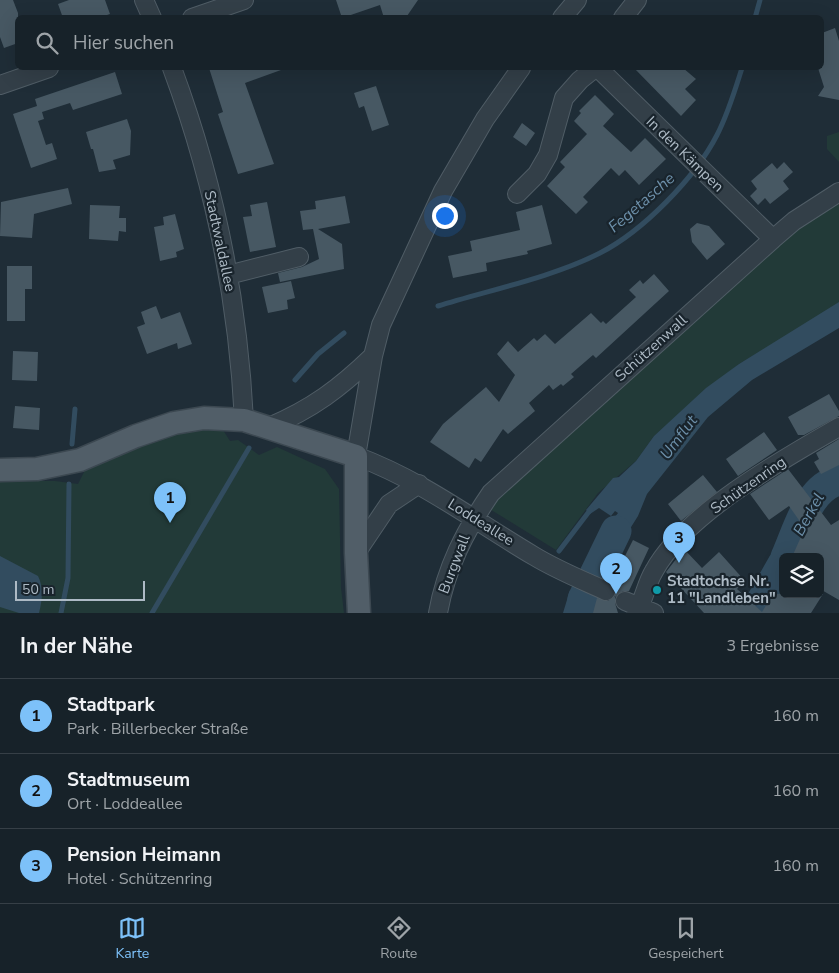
<!DOCTYPE html>
<html lang="de">
<meta charset="utf-8">
<style>
body{margin:0;font-family:"Nunito Sans",sans-serif;background:#202a31;color:#f1f3f6}
.controls{position:absolute;right:15px;bottom:15px;display:grid;overflow:hidden;border-radius:8px;box-shadow:0 5px 20px #0002}
.controls button{width:45px;height:45px;display:grid;place-items:center;padding:0;border:0;border-bottom:1px solid #363f46;background:#172229;color:#f1f3f6;font:25px sans-serif}
.scale{position:absolute;left:15px;bottom:12px;width:130px;box-sizing:border-box;padding-left:5px;border:2px solid #adbac5;border-top:0;font-size:14px;line-height:18px;white-space:nowrap;color:#adbac5;-webkit-text-stroke:4px #19242c;paint-order:stroke}
.you{position:absolute;left:444px;top:215px;width:18px;height:18px;margin:-12px;border:4px solid #fff;border-radius:50%;background:#1a73e8;box-shadow:0 0 0 8px #1a73e833}
.badge{display:grid;place-items:center;width:32px;height:32px;border-radius:50%;background:#7dc1f9;color:#111;font-size:16px;font-weight:700}
.pin{position:absolute;translate:-50% -41px;filter:drop-shadow(0 1px 2px #0008)}
.pin::after{content:'';position:absolute;top:26px;width:18px;height:15px;background:inherit;clip-path:polygon(0 0,100% 0,50% 100%)}
.list{margin:0;padding:0;list-style:none}
h2{display:flex;justify-content:space-between;align-items:center;height:65px;margin:0;padding:0 20px;font-size:21px}
h2 small{font-size:16px;font-weight:400;color:#9ea4a8}
.list li{display:grid;grid-template-columns:32px 1fr auto;gap:15px;align-items:center;box-sizing:border-box;height:75px;padding:0 20px;border-top:1px solid #363f46}
.list b{display:block;font-size:19px;white-space:nowrap}
.list p{margin:0;font-size:16px;white-space:nowrap;color:#9ea4a8}
.list em{font-size:16px;font-style:normal;color:#9ea4a8}
.icon{flex:none;width:28px;height:28px;fill:none;stroke:currentColor;stroke-width:2;stroke-linecap:round;stroke-linejoin:round}
.map{position:relative;flex:none;width:839px;height:613px;overflow:hidden}
.search{position:absolute;background:#172229;box-shadow:0 5px 20px #0002;left:15px;right:15px;top:15px;height:55px;display:flex;align-items:center;gap:12px;box-sizing:border-box;padding:0 18px;border-radius:8px;color:#9ea4a8;font-size:19px}
.sheet{height:290px;background:#172229}
nav{display:flex;justify-content:space-around;align-items:center;box-sizing:border-box;height:70px;border-top:1px solid #363f46;background:#172229;font-size:14px;color:#9ea4a8}
nav a{display:grid;justify-items:center;gap:2px}
nav .on{color:#7dc1f9}
.map>svg:first-child{display:block}
.green{fill:#223a38}
.water{fill:#324c5f}
.lines{fill:none;stroke-linecap:round;stroke-linejoin:round}
.stream{stroke:#324c5f;stroke-width:5}
.river{stroke:#324c5f;stroke-width:31}
.building{fill:#475863}
.minor-casing{stroke:#505d66;stroke-width:20}
.major-casing{stroke:#3c4851;stroke-width:25}
.minor{stroke:#333f48;stroke-width:18}
.major{stroke:#515e68;stroke-width:22}
.culture-dot{fill:#0f9aa8;stroke:#19242c;stroke-width:2}
.labels{text-anchor:middle;stroke-width:4.5;stroke-linejoin:round;paint-order:stroke}
.street-label{font-size:15px;fill:#adbac5;stroke:#19242c}
.poi-label{font-size:15px;font-weight:bold;fill:#adbac5;stroke:#19242c;text-anchor:start}
.water-label{font-size:16px;font-style:italic;fill:#6d90aa;stroke:#19242c}
</style>
<div class="map">
<svg width="839" height="613" viewBox="0 0 839 613">
<rect width="100%" height="100%" fill="#1f2d37"/>
<!-- green -->
<path class="green" d="M839 132V162L827 149V136Z
M839 199V305L739 364 654 436 636 461 598 493 556 550 488 508 789 231Z
M204 429 223 430 230 441 238 440 259 455 277 447 325 469 339 489 341 588 344 613H0V481H55L78 484 86 468 175 432Z"/>
<!-- water -->
<path class="water" d="M839 302V328L752 380 708 417 647 494 638 516 616 551 609 576 585 565 591 548 618 513 615 511 611 516 599 508 590 514 586 510 613 478 619 477 636 461 654 436 706 388 739 364Z
M0 556 38 576C44 588 42 601 39 613H19L0 607Z
M570 590 596 603 593 613H563Z"/>
<g class="lines">
<!-- stream -->
<path class="stream" d="M755 18 760 0
M438 306C490 290 553 277 600 253 643 231 695 178 717 135 728 114 735 90 742 68
M295 380 318 354 344 333
M72 444 75 409
M559 551 591 509
M61 613 68 578 69 484
M152 613 249 448"/>
<!-- river -->
<path class="river" d="M786 557C798 531 808 487 839 480
M759 606 783 564
M581 613 583 599 616 531"/>
</g>
<!-- building -->
<path class="building" d="M0 0H13L18 13V43L4 48 0 37Z
M69 0H105L110 14 98 18H63L58 4Z
M336 0H418L407 16 401 18H384L380 5 342 18Z
M835 28 839 41V100L818 96 824 87 818 68H822V33Z
M209 68H281V70L245 83 274 164 238 174 218 114 223 112Z
M634 68H683L696 79 685 89 696 100 681 116Z
M115 72 122 94 73 110 70 103 42 112 44 119 38 121 46 145 52 143 57 159 31 168 13 114 37 106 35 99Z
M376 86 389 125 372 131 364 106 359 108 354 93Z
M595 95 614 114 603 126 631 152 645 138 666 159 639 185 625 170 619 176 611 168 583 197 588 202 576 214 547 186 565 167 560 162 587 134 574 121 581 113 579 111Z
M127 119 131 131 130 155 113 160 116 169 99 172 93 149H91L86 132Z
M522 123 535 133 526 146 513 137Z
M784 162 793 172 783 181 789 189 770 204 765 198 758 205 750 196 757 189 751 181 772 163 777 169Z
M68 188 72 204 34 214 32 238 0 236 1 202Z
M345 196 350 223 318 229 342 244 344 269 280 282 278 273 302 267 319 259 313 229 303 230 300 211 316 209 315 201Z
M267 202 276 247 250 252 243 217 252 216 250 205Z
M90 205 120 206 119 218H126V232L119 231 118 241 89 239Z
M542 205 552 244 527 251 528 254 486 263 487 271 453 278 448 256 472 251 470 241 520 230 516 212Z
M175 214 184 249 176 252 177 257 160 261 154 227 164 225 163 217Z
M697 223 709 226 725 244 707 260 692 242 690 229Z
M7 266H32V289H25V321H7Z
M654 274 669 291 596 358 593 355 571 374 574 377 563 386 561 384 553 390 549 385 529 403 535 411 508 434 503 429 481 462 475 458 469 468 430 442 443 424 486 387 499 402 515 375 497 354 508 341 518 352 534 338 537 341 545 334 555 344 591 313 601 323 603 321 606 324 636 297 629 290 640 280 643 284Z
M291 281 295 298 287 300 288 309 268 313 262 287Z
M156 306 161 319 180 312 192 344 178 349 177 343 147 354 137 327 145 324 141 312Z
M13 351 38 352 37 381 12 380Z
M829 394 839 411V416L804 435H798L788 417Z
M15 406 40 408 39 430 13 428Z
M764 432 777 450 738 476 726 459Z
M839 439V465L821 474 814 462 819 459 816 453Z
M788 469 831 525 839 520V600L820 589V557H792L812 512 801 523 789 506 769 520 750 494Z
M703 475 717 492 681 521 668 504Z
M633 540 649 548 629 591H623L615 597V603L618 613H593L597 598 608 601 615 596V585L609 581 617 562 619 563 623 555 625 556Z
M684 549 702 568 719 552 745 581 737 589 762 612 773 594H823L811 613H704L666 572Z"/>
<g class="lines">
<!-- minor casing -->
<g class="minor-casing">
<path id="minor" d="M144 0 152 18
M192 18 244 0
M562 18 577 0
M623 18 637 0
M172 68C214 181 238 299 244 420
M521 68 485 119 443 191 381 325 373 356 356 456C423 481 473 520 534 556 557 570 582 580 606 591
M598 68 773 239
M0 85 49 68
M517 194 537 174 548 155 564 98 580 80 595 68
M228 275 299 257
M269 427C312 409 340 388 373 356
M356 553 389 504 419 484
M625 601 654 613
M438 613C446 568 465 531 491 493L773 239 794 221 839 192
M636 613C644 600 646 584 654 571 685 514 783 459 839 427"/>
</g>
<!-- major casing -->
<g class="major-casing">
<path id="major" d="M0 470 37 469 80 460 136 436 174 423 204 418 244 420 356 456V553L359 613"/>
</g>
<!-- minor -->
<use href="#minor" class="minor"/>
<!-- major -->
<use href="#major" class="major"/>
</g>
<!-- markers -->
<circle class="culture-dot" cx="657" cy="590" r="5"/>
<g class="labels">
<!-- street labels -->
<g class="street-label">
<text transform="translate(685 154) rotate(44)" y="5">In den Kämpen</text>
<text transform="translate(220 241) rotate(78)" y="5">Stadtwaldallee</text>
<text transform="translate(651 348) rotate(-42)" y="5">Schützenwall</text>
<text transform="translate(748 485) rotate(-35)" y="5">Schützenring</text>
<text transform="translate(481 522) rotate(32)" y="5">Loddeallee</text>
<text transform="translate(454 564) rotate(-69)" y="5">Burgwall</text>
</g>
<!-- poi labels -->
<g class="poi-label">
<text x="667" y="586">Stadtochse Nr.<tspan x="667" dy="17">11 "Landleben"</tspan></text>
</g>
<!-- water labels -->
<g class="water-label">
<text transform="translate(641 202) rotate(-41)" y="6">Fegetasche</text>
<text transform="translate(678 437) rotate(-53)" y="6">Umflut</text>
<text transform="translate(808 514) rotate(-61)" y="6">Berkel</text>
</g>
</g>
</svg>
<div class="controls">
<button><svg class="icon" aria-label="layers" viewBox="0 0 24 24"><path d="M12 4l9 5-9 5-9-5zM3 14l9 5 9-5"/></svg></button>
</div>
<div class="scale">50 m</div>
<div class="you"></div>
<div class="pin badge" style="left:170px;top:523px">1</div>
<div class="pin badge" style="left:616px;top:594px">2</div>
<div class="pin badge" style="left:679px;top:563px">3</div>
<div class="search"><svg class="icon" aria-label="search" viewBox="0 0 24 24"><circle cx="10" cy="10" r="6"/><path d="M15 15l6 6"/></svg>Hier suchen</div>
</div>
<section class="sheet">
<h2>In der Nähe<small>3 Ergebnisse</small></h2>
<ul class="list">
<li><span class="badge">1</span><div><b>Stadtpark</b><p>Park · Billerbecker Straße</p></div><em>160 m</em></li>
<li><span class="badge">2</span><div><b>Stadtmuseum</b><p>Ort · Loddeallee</p></div><em>160 m</em></li>
<li><span class="badge">3</span><div><b>Pension Heimann</b><p>Hotel · Schützenring</p></div><em>160 m</em></li>
</ul>
</section>
<nav>
<a class="on"><svg class="icon" aria-label="map" viewBox="0 0 24 24"><path d="M3 6l6-2 6 2 6-2v14l-6 2-6-2-6 2zM9 4v14M15 6v14"/></svg>Karte</a>
<a><svg class="icon" aria-label="directions" viewBox="0 0 24 24"><path d="M12 3l9 9-9 9-9-9zM9 14v-3h6M13 9l2 2-2 2"/></svg>Route</a>
<a><svg class="icon" aria-label="saved" viewBox="0 0 24 24"><path d="M7 4h10v16l-5-4-5 4z"/></svg>Gespeichert</a>
</nav>
